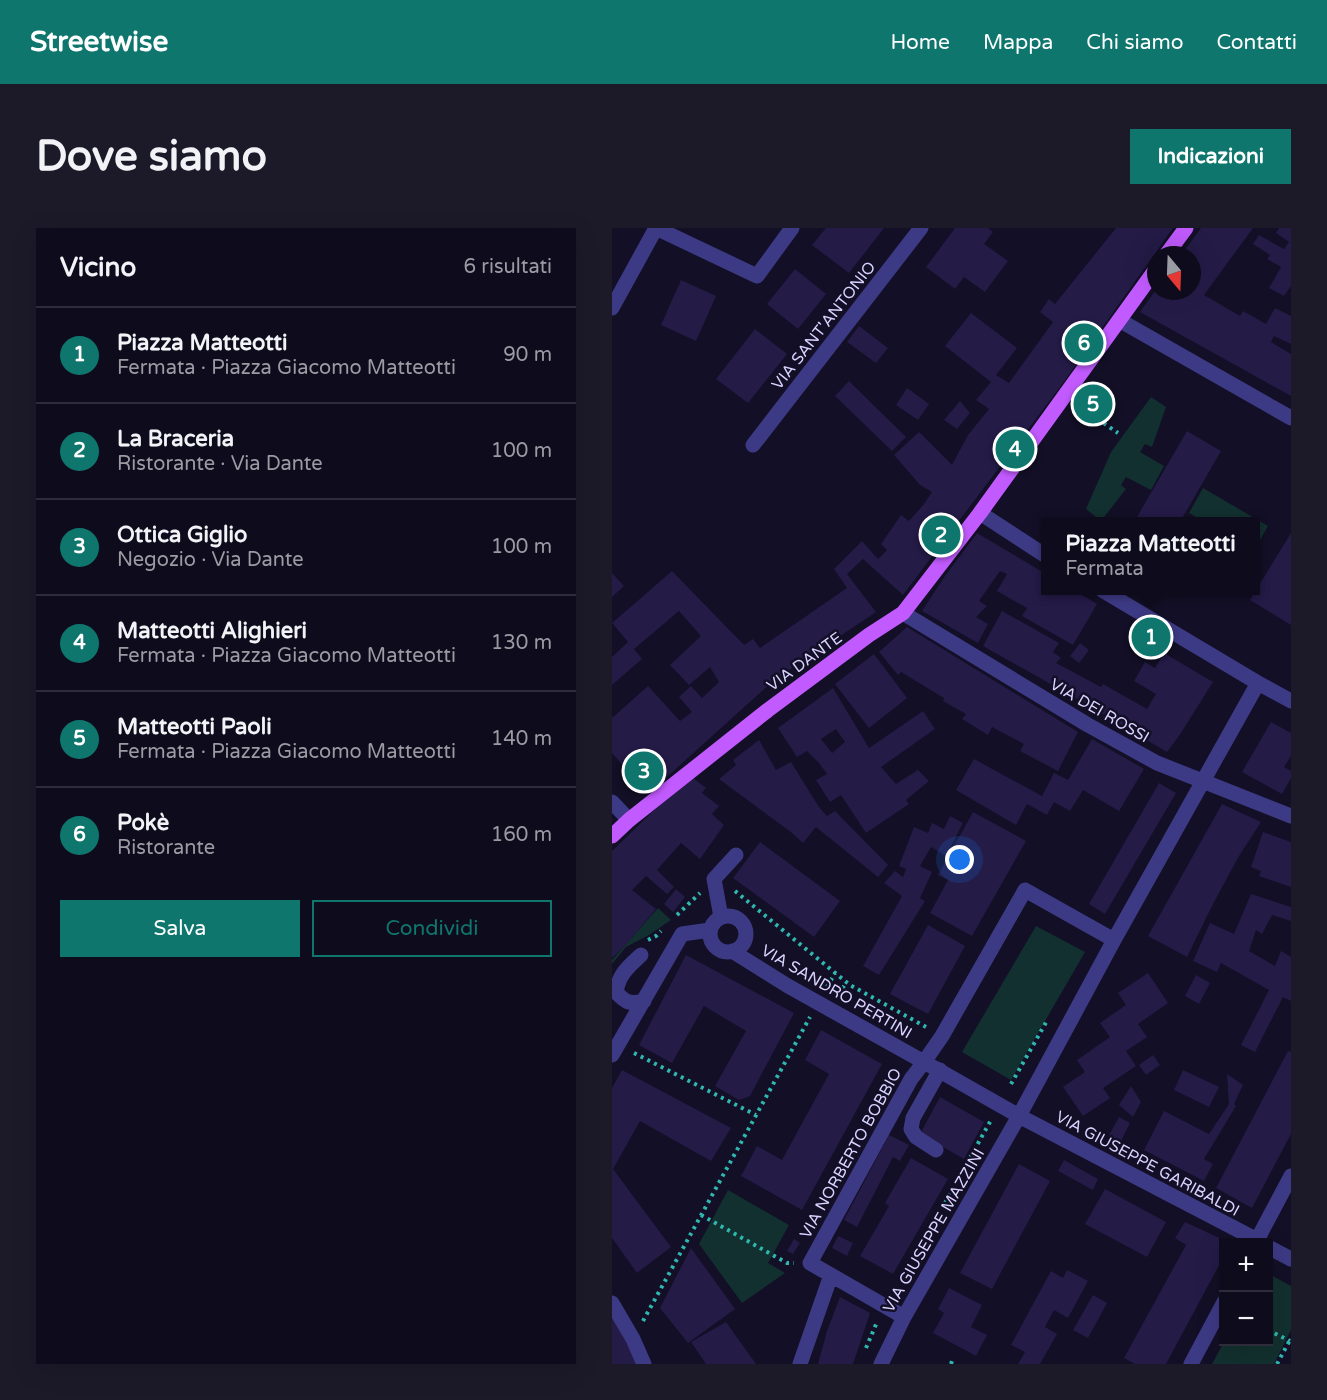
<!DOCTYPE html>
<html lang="it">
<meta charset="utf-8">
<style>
body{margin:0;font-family:"Varela Round",sans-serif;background:#1c1929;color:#f1f3f6}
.controls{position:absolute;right:18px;bottom:18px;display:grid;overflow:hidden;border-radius:0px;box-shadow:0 6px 24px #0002}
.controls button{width:54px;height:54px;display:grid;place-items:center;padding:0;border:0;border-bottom:2px solid #2e2b3b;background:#0e0b1c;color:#f1f3f6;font:30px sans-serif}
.compass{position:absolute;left:535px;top:18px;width:54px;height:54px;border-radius:50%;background:#0e0b1c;box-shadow:0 6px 24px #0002;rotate:161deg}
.you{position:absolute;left:348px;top:632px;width:21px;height:21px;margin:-15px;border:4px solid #fff;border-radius:50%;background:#1a73e8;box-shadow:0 0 0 9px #1a73e833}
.badge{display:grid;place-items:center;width:39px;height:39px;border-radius:50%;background:#0f766e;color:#fff;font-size:20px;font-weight:700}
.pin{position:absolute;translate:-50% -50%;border:3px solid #fff;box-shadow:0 2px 6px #0006}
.popup{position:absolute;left:429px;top:289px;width:219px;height:78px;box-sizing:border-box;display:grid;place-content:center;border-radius:0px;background:#0e0b1c;filter:drop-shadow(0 2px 4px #0005);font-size:20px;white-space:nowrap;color:#9b9ba3}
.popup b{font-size:22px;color:#f1f3f6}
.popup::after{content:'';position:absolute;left:50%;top:100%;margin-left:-12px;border:12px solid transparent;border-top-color:#0e0b1c}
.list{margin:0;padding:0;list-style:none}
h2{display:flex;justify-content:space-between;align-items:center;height:78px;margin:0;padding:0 24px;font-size:26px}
h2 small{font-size:20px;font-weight:400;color:#9b9ba3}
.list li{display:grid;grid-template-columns:39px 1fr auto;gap:18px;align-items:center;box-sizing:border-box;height:96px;padding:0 24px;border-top:2px solid #2e2b3b}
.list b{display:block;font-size:22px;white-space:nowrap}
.list p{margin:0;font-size:20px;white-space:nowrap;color:#9b9ba3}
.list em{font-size:20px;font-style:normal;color:#9b9ba3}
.actions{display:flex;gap:12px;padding:18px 24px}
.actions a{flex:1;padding:14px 0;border:2px solid #0f766e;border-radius:0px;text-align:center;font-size:21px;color:#0f766e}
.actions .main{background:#0f766e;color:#fff}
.map{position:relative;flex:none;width:679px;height:1136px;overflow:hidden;border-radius:0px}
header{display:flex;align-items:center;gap:36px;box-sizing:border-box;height:84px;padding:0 30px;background:#0f766e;color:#fff}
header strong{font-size:28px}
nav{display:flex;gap:33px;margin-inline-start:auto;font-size:21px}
.intro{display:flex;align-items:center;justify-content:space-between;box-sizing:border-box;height:144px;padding:0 36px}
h1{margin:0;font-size:42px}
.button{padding:15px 27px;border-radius:0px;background:#0f766e;color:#fff;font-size:21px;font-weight:700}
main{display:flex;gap:36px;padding:0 36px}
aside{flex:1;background:#0e0b1c;border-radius:0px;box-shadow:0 6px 24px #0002}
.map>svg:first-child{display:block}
.green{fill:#12302f}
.building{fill:#241b47;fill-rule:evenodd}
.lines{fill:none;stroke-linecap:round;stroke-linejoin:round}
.path{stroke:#2fb8b0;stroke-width:4;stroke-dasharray:3 4.5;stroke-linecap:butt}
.minor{stroke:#3d3a85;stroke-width:15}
.major{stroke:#c25bff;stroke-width:15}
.labels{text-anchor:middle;stroke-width:5;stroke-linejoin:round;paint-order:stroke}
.street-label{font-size:16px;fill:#d9d4ff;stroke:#130f26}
</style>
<header>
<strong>Streetwise</strong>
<nav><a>Home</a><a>Mappa</a><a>Chi siamo</a><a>Contatti</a></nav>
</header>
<div class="intro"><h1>Dove siamo</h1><a class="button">Indicazioni</a></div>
<main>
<aside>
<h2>Vicino<small>6 risultati</small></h2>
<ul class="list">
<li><span class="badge">1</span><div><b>Piazza Matteotti</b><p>Fermata · Piazza Giacomo Matteotti</p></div><em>90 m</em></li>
<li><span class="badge">2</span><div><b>La Braceria</b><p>Ristorante · Via Dante</p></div><em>100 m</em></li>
<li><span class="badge">3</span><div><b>Ottica Giglio</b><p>Negozio · Via Dante</p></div><em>100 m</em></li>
<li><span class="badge">4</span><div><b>Matteotti Alighieri</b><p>Fermata · Piazza Giacomo Matteotti</p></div><em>130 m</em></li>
<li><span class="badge">5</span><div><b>Matteotti Paoli</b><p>Fermata · Piazza Giacomo Matteotti</p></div><em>140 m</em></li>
<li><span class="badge">6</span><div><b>Pokè</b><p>Ristorante</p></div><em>160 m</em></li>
</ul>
<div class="actions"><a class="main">Salva</a><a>Condividi</a></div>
</aside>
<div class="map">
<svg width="679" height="1136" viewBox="0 0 679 1136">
<rect width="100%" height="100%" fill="#130f26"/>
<!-- green -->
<path class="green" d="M539 169 554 179 540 219 533 216 528 224 552 238 539 262 514 249 509 257 514 261 489 293 474 281 499 224Z
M591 260 656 298 644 319V294L591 293 577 285Z
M46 680 59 692 37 707 14 719 0 736V732Z
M424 698 473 724 399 852 350 824Z
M116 962 177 997 156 1035 173 1045 130 1075 87 1016Z
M657 1046 679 1058V1102L662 1136H600L612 1114H656Z"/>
<!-- building -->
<path class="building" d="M214 0H272L237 45 200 17Z
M343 0H376L381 4 372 16 396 33 373 64 352 49 343 61 314 39Z
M504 0H561L451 155 291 367 251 331 235 346 264 384 161 453 36 566 0 525V490L36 458 68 493 80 484 67 469 79 458 90 470 107 454 98 439 77 457 58 437 89 408 67 383 22 421 30 431 0 457V429L16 414 0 395 60 343 132 417 141 411 148 420 235 360 222 341 250 313 266 331 275 322 269 316 289 287 297 293 312 276 320 264 308 257 282 227 307 204 340 237 356 207 377 181 364 172 379 154 333 118 359 85 405 120 384 147 397 155 441 94 428 84 437 71 443 76Z
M589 0H641L592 67 628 88 631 83 654 96 663 80 679 88V116L662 108 659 114 679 126V168L528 84 543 63H580V27H569Z
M667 0H679V58L672 68 657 60 669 39 655 31 658 27 641 16 647 7 672 21 677 14 664 5Z
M183 41 214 66 186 101 155 76Z
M69 52 104 68 84 113 49 97Z
M247 98 276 120 264 135 235 114Z
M143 101 175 126 136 175 104 151Z
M237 153 294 209 280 223 223 168Z
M295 160 317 176 306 192 284 177Z
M348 173 358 185 345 201 332 192Z
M575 203 609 223 568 294H522Z
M365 305 434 346V363H463L485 376 461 417 410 388 415 380 385 363 395 346 388 343 367 373 375 378 364 389 376 396 366 415 310 383 333 348Z
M679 305V397L638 372Z
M0 345 12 358 0 369Z
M390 383 447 415 441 424 449 430 444 435 489 459 491 456 535 481 544 466 522 453 533 434 543 440 552 425 601 454 567 508 555 524 474 476 371 418Z
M295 399 466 504 446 543 408 523 412 516 380 499 376 507 350 491 354 486 331 473 332 470 289 444 286 447 267 424Z
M468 415 477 422 467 435 458 428Z
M262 426 295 470 257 500 223 456Z
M221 460 257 520 311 483 323 501 269 539 284 556 306 542 317 553 294 572 297 576 254 605 229 567 218 574 204 552 215 546 207 535 195 523 185 529 166 500ZM224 501 233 514 220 525 209 511Z
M659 494 679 505V528L672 539 679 543V550L670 566 630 544Z
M480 511 532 541 507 583 471 562 458 583 442 574 435 587 415 576 404 597 344 562 362 531 430 568 442 545 456 552Z
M147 512 164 542 179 534 207 579 215 588 223 583 276 637 266 649 204 599 191 615 180 605 107 551 124 537 121 532Z
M81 550 94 560 90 565 107 578 100 586 112 597 88 631 69 615 45 642 62 659 55 666 34 648 20 662 44 681 12 719 0 730V623L65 560Z
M547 555 564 565 493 686 477 676Z
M610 576 649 594 627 628 601 676 575 729 536 708Z
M361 584 414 613 360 708 318 685 336 652 326 647Z
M338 588 351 595 334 628 319 619 308 638 320 644 308 670 313 673 267 747 251 738 290 668 272 655 283 643 291 649 294 641 287 638 302 599 316 605 320 595 332 601Z
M651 604 679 614V659L647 648 649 643 639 639Z
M148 614 228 673 202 709 121 650Z
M64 661 73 669 61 684 52 676Z
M639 666 679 679V693L660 687 650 706 644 702 637 723 663 738 669 723 679 729V773L671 769 643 824 629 817 657 762 609 735 605 744 581 733 598 695 622 706Z
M316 697 353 718 316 786 278 766Z
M74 727 182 785 138 868 127 872 103 858 134 803 92 778 60 835 27 817Z
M536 745 556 775 526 796 535 809 514 823 524 838 491 860 498 870 471 888 451 859 473 844 465 832 498 809 488 795 514 777 506 765Z
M584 747 598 755 587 776 573 768Z
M209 802 270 836 190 982 129 948 145 918 170 932 217 846 193 832Z
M676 823 679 824V906L640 980 604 960Z
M541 827 548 837 534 847 527 837Z
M10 842 119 900 99 933 28 893 1 941 59 1019 25 1045 0 1010V860Z
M571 842 607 859 597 879 562 862Z
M615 846 631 857 622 876 624 878 592 931 601 936 592 953 532 922 552 883 597 906 617 876Z
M519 858 529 874 521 889 507 877Z
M328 869 372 894 352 931 308 906Z
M507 889 518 895 507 917 495 911Z
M277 907 297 917 288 933 281 929 245 999 232 992Z
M299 930 336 951 281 1046 248 1028 277 978 273 975Z
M452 932 486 951 481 962 446 943Z
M407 936 438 953 380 1061 348 1045Z
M493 961 554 994 535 1029 473 996Z
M573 994 616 1014H612V1028L554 1136H523L512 1130 574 1017 563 1010Z
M226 1008 241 1015 235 1028 220 1020Z
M182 1011 188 1015 181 1026 175 1023Z
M79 1020 123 1081 76 1115 48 1080Z
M455 1042 476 1053 456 1090 442 1082 433 1099 445 1106 428 1136H406L413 1124 399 1117 439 1043 451 1050Z
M337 1060 370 1077 359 1099 375 1107 364 1128 321 1105 332 1085 326 1081Z
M481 1067 495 1075 476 1110 461 1102Z
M228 1069 258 1085 241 1136H206L215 1103Z
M0 1087 26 1136H0Z
M114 1094 144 1136H94L79 1114Z"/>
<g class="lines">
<!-- path -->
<path class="path" d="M467 178 506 205
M123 663 238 757 314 799
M65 687 88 665
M36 712 44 708 49 703
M215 759 223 745
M227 767 234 754
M22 825 144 887
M399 856 436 791
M333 975 379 892
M89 987 175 1035H182
M31 1093 198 789
M656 1102 678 1113
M254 1120 265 1094
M339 1136 340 1133
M665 1136 679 1110"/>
<!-- minor -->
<path class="minor" d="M0 80 44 0 145 48 180 0
M507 92 679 190
M141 217 309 0
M368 285 434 328
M490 362 646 455 679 473
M291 385 476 497 545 535 679 588
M0 574 17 592
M98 706a18 18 0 1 1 36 0a18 18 0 1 1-36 0Z
M109 689 102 651 124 627
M502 712 413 662 330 808 312 834 407 888 649 1014
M120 723 176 758 312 834 299 851 198 1035 292 1089
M29 727C16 739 7 746 4 764 14 775 17 776 32 773
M0 827 70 706 98 702
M324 922 304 909 299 901 301 890 328 842
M644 1014 679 948
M656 1019 679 1031
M0 1075 21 1111 32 1136
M188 1136 219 1047
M269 1136 292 1089 407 888 502 712 646 455
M579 1136 612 1074"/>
<!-- major -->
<path class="major" d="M554 27 574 0
M0 608 17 592 156 482 257 407 291 385 368 285 544 41"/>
</g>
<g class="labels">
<!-- street labels -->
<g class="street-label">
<text transform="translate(211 97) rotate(-52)" y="6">VIA SANT'ANTONIO</text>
<text transform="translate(192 433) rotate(-36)" y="6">VIA DANTE</text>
<text transform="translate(488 482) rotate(30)" y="6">VIA DEI ROSSI</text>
<text transform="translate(225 763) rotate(30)" y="6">VIA SANDRO PERTINI</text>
<text transform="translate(238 925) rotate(-61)" y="6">VIA NORBERTO BOBBIO</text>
<text transform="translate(536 935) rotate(28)" y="6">VIA GIUSEPPE GARIBALDI</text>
<text transform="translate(321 1002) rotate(-60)" y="6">VIA GIUSEPPE MAZZINI</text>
</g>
</g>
</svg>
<div class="controls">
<button>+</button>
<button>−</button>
</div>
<svg class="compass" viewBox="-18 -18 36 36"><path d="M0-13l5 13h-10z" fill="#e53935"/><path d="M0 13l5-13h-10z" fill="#9b9ba3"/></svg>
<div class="you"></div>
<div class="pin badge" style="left:539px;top:409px">1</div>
<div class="popup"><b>Piazza Matteotti</b>Fermata</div>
<div class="pin badge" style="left:329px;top:307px">2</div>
<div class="pin badge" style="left:32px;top:543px">3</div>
<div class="pin badge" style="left:403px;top:221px">4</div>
<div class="pin badge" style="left:481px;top:176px">5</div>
<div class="pin badge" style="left:472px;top:115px">6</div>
</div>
</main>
